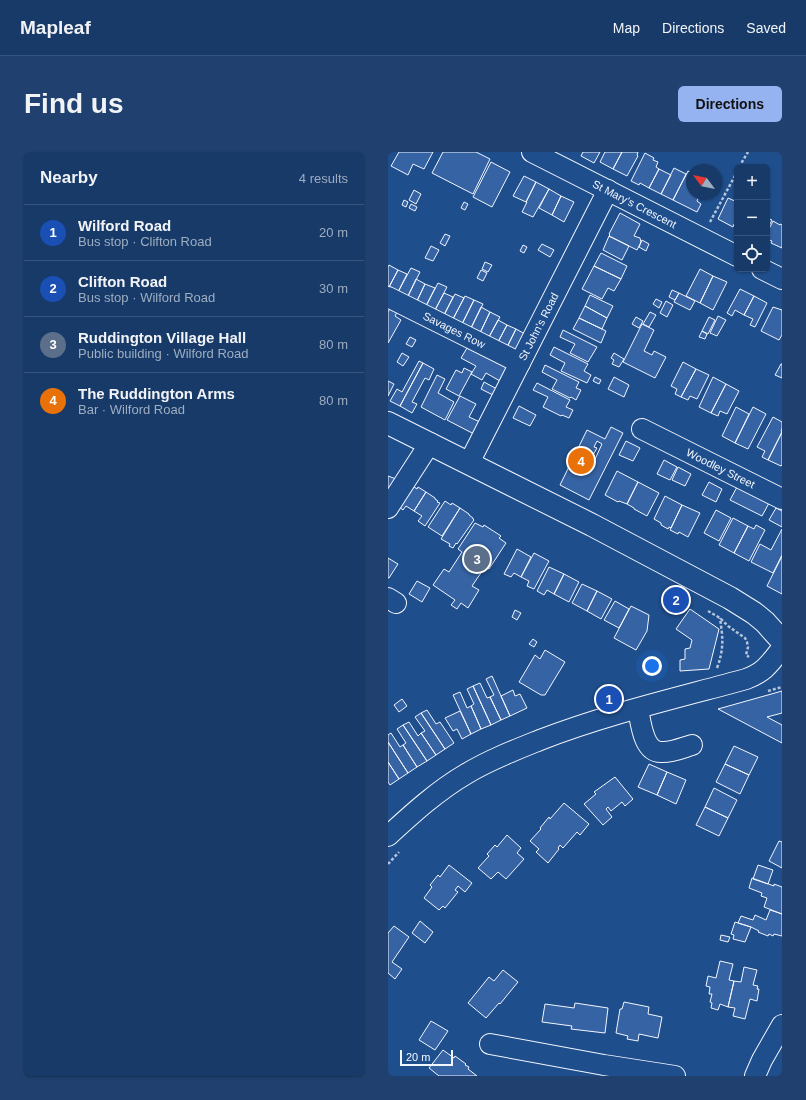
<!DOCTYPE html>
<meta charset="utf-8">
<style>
body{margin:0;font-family:Arial,sans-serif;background:#20416f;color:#f1f3f6}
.controls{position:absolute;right:12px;top:12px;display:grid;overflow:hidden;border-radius:6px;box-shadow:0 1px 3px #0004}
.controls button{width:36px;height:36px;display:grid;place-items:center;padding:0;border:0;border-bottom:1px solid #36547d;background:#173a69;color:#f1f3f6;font:20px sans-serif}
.compass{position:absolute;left:298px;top:12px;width:36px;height:36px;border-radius:50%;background:#173a69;box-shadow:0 1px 3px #0004;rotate:302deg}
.scale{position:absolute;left:12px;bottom:10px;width:53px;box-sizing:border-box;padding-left:4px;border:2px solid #f2f6ff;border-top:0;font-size:11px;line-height:14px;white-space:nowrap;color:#f2f6ff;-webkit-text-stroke:3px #1f4e8c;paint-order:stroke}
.you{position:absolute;left:264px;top:514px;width:14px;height:14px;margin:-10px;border:3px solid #fff;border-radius:50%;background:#1a73e8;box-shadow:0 0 0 6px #1a73e833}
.badge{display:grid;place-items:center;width:26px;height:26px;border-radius:50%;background:#95b2f1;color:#fff;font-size:13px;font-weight:700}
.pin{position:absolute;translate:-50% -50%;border:2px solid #fff;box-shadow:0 1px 4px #0006}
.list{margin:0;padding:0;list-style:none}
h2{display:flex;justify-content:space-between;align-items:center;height:52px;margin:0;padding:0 16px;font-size:17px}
h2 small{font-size:13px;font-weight:400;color:#9eadc0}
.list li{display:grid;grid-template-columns:26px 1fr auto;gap:12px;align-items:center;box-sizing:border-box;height:56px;padding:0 16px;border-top:1px solid #36547d}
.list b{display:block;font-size:15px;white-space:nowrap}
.list p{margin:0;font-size:13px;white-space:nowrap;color:#9eadc0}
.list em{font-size:13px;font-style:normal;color:#9eadc0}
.icon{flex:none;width:22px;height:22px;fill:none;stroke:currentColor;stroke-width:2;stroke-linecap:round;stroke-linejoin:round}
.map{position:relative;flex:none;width:394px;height:924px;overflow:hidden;border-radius:6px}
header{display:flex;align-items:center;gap:24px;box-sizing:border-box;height:56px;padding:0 20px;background:#173a69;border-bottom:1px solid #36547d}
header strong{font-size:19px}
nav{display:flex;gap:22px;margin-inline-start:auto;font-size:14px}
.intro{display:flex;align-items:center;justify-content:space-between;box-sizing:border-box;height:96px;padding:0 24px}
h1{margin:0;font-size:28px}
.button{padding:10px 18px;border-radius:6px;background:#95b2f1;color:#111;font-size:14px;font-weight:700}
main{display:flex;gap:24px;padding:0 24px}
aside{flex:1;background:#173a69;border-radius:6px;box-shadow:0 1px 3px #0004}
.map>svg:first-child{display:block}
.building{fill:#3563a3;stroke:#f2f6ff;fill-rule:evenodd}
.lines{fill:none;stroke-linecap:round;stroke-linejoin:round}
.minor-casing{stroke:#f2f6ff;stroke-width:22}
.major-casing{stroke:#f2f6ff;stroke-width:24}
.path{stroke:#b3c4dc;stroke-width:2.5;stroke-dasharray:3 2;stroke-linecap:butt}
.minor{stroke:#1f4e8c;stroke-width:20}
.major{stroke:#1f4e8c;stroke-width:22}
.labels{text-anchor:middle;stroke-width:3;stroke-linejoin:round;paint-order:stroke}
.street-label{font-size:11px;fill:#f2f6ff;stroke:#1f4e8c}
</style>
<header>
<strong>Mapleaf</strong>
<nav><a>Map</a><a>Directions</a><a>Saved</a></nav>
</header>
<div class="intro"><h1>Find us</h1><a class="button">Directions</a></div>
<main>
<aside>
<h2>Nearby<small>4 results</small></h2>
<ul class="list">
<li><span class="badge" style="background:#1a4fb4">1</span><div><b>Wilford Road</b><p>Bus stop · Clifton Road</p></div><em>20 m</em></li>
<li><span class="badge" style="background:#1a4fb4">2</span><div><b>Clifton Road</b><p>Bus stop · Wilford Road</p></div><em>30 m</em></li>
<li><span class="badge" style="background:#5c6f8a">3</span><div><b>Ruddington Village Hall</b><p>Public building · Wilford Road</p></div><em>80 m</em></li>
<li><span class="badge" style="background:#e8710a">4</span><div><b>The Ruddington Arms</b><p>Bar · Wilford Road</p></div><em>80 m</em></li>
</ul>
</aside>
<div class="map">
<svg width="394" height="924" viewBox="0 0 394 924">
<rect width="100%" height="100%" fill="#1f4e8c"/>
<!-- building -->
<path class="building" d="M11 0H45L36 17 25 12 20 23 3 14Z
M55 0H88L102 7 85 42 44 21Z
M195 0H212L206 11 193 4Z
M217 0H234L225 17 212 10Z
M234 0H250L249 3 250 4 239 24 225 17Z
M257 1 266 6 265 8 270 10 268 15 271 17 261 36 252 31 251 33 243 29Z
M103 10 122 20 104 55 85 45Z
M286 16 298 22 285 48 273 42Z
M271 17 283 23 273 42 261 36Z
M300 19 304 21V42H312L309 49 313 52 309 60 285 48Z
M136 24 148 30 138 50 125 44Z
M148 30 161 37 145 65 134 60 139 50H138Z
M161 37 173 44 164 63 151 56Z
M26 38 33 42 28 52 21 48Z
M173 44 186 50 176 70 164 63Z
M340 46 349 50V74L346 72 345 75 330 67Z
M16 48 20 50 18 55 14 53Z
M76 50 80 52 77 58 73 56Z
M23 52 29 55 27 59 21 56Z
M232 61 252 72 246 84 252 86 253 90 249 98 221 84 222 83 221 82Z
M379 66 384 68 379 78Z
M385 69 392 73V72L394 73V96L383 91 384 89 379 87V81Z
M57 82 62 84 57 94 52 91Z
M221 84 241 94 234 108 215 98Z
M254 88 261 92 258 99 251 95Z
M154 92 166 98 162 105 150 98Z
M135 93 139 95 136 101 132 99Z
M43 94 51 98 45 109 37 106Z
M213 101 239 114 233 127 206 114Z
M97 110 104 113 100 120 94 117Z
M1 113 10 118 1 135 0 134V115Z
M206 114 233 127 226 139 220 136 214 147 194 137Z
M23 116 32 120 20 144 10 140Z
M312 117 325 124 312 151 298 144Z
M10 118 19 122 10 140 1 135Z
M93 118 99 121 95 129 89 126Z
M325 124 339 130 325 158 312 151Z
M28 127 37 132 29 149 20 144Z
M50 131 59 135 47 158 38 154Z
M37 132 47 136 38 154 29 149Z
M352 137 366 144 356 163 347 158 344 164 339 161Z
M284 138 291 141 287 148 281 145Z
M56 141 65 145 56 163 47 158Z
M291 141 307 149 302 158 286 150Z
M67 142 76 146 65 167 56 163Z
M202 143 225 154 219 166 197 154Z
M77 144 86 148 74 172 65 167Z
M366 144 379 151 367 175 362 173 365 167 356 163Z
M268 147 274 150 271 156 265 152Z
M86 148 95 152 83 176 74 172Z
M278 149 285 153 279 165 272 161Z
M197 154 219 166 214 177 191 166Z
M93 155 102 160 92 181 83 176Z
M385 155 394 158V183L391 188 373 179Z
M2 156 9 160 7 164 13 168 0 191V160Z
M102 160 112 165 101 185 92 181Z
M262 160 268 163 261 175 255 172Z
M330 164 338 168 329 184 322 181Z
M248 165 255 169 251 176 244 172Z
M321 165 327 168 320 182 314 179Z
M191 166 218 179 213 191 185 177Z
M110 168 119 173 110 190 101 185Z
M254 172 266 178 256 199 264 203 266 199 278 205 267 226 235 210Z
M119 173 128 177 119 195 110 190Z
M128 177 137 182 128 199 119 195Z
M175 178 209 195 200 210 182 201 187 192 172 185Z
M314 179 319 182 317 187 311 185Z
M22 185 28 188 24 195 18 192Z
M166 195 200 212 196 219 203 223 199 231 173 219 177 211 162 203Z
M79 196 119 216 112 229 98 221 94 228 83 222 88 214 73 206Z
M14 201 21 205 15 214 9 210Z
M226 201 236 207 231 215 224 212 226 208 223 206Z
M31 209 35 211 12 254 2 249 9 237 14 240Z
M295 210 308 217 293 245 287 242 289 237 283 234Z
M35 211 46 217 41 228 37 226 24 250 29 252 24 261 12 254Z
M393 212H394V226L387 223Z
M157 213 191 230 188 236 193 238 188 248 183 245 182 246 164 237 169 228 154 220Z
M76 216 84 220 71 244 58 237 68 218 74 221Z
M308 217 321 223 309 247 302 244 300 248 293 245Z
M49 223 57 227 50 241 66 250 57 268 33 255Z
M207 225 213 228 211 232 205 229Z
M226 225 241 233 236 245 220 237Z
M325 225 338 232 323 261 311 255Z
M0 229 6 232 0 244Z
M96 230 109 237 105 243 93 237Z
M149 231 182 248 178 255 185 258 181 266 174 263 173 264 155 255 160 245 145 238Z
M338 232 351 239 339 262 332 259 330 264 323 261Z
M72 244 88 252 81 265 92 270 86 282 59 268Z
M131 254 148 263 142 274 125 266Z
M348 255 361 262 347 291 334 284Z
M365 255 378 262 360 297 347 291Z
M385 265 394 270V276L393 279 394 280 380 308 374 305 377 299 369 295Z
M223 275 235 281 201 348 172 333 199 278 217 287ZM209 289 214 292 202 318 196 315 197 312 199 313 203 306 201 305 203 302 205 303 209 296 206 295Z
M394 280V313L393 314 380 308Z
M238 289 252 296 245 309 231 303Z
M276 308 289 315 282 328 269 322Z
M290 315 303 322 297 334 284 328Z
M229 319 250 330 239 352 231 349 230 350 217 343Z
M0 324 8 327 0 343Z
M250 330 271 341 259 364 246 357V356L239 352Z
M321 330 334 337 328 350 314 343Z
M22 332 29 337 30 335 38 340 26 359 18 354 15 358 9 353Z
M349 335 381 351 374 364 342 348Z
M38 340 47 346V347L50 349 49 350 52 351 37 374 30 369 34 364 26 359Z
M277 344 294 353 283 376 281 375 280 377 273 373V371L266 367Z
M57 349 63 353 64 351 72 356 54 384 40 375Z
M294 353 312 361 300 385 291 380 290 382 282 378Z
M72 356 81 362V363L85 366V367L86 368 69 392 68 391 65 396 61 394 62 392 53 387Z
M388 356 394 359V375L381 368Z
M328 358 343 366 331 389 316 381Z
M345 366 360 374 346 401 331 393Z
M87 371 95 375 96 373 110 382 113 384 111 386 118 391 101 417 97 415 84 434 91 438 80 456 73 451 69 457 63 453 67 448 45 433 56 417 61 420 74 400 70 397Z
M368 373 377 378 361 409 346 401 360 374 366 377Z
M394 377V403L385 421 363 410 372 392 383 398Z
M129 397 143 405 133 425 126 421 123 425 116 422Z
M146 401 161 409 146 437 139 434 141 429 133 425Z
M394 404V442L379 434Z
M0 406 10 412 1 426H0Z
M161 415 176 422 166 442 159 438 156 443 149 439Z
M176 422 191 430 181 450 166 442Z
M29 429 42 436 34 450 21 442Z
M194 432 209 439 199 459 184 451Z
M209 439 224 447 213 467 199 459Z
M227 449 241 457 231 476 216 468Z
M243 454 261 463 259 479 248 498 226 486Z
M302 457 331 477 321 517 292 519V508L297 507V497L302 496 304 488 288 477Z
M127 458 133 461 129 468 124 465Z
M145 487 149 490 146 495 141 492Z
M157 498 177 510 157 543H153L131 530 147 503 152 507Z
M104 524 122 564 113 568 102 545 106 543 98 527Z
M92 531 99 546 102 545 113 568 103 573 85 534Z
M85 534 103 573 93 577 83 554 86 552 79 537Z
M125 538 127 544 132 542 139 556 122 564 113 544Z
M394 539V561L379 565 394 573V591L330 557Z
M72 540 79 556 83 554 93 577 83 582 65 543Z
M14 547 19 554 11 560 6 553Z
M39 558 48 572 52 570 66 591 57 597 33 561Z
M72 559 83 582 74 587 69 577 65 579 57 566Z
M33 561 57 597 48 603 33 581 37 579 27 565Z
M21 570 30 584 33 581 48 603 39 609 15 573Z
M15 573 39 609 29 615 15 593 18 591 9 577Z
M3 581 12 595 15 593 29 615 20 621 0 590V583Z
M0 590 20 621 11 627 0 610Z
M346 594 370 605 361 623 337 612Z
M0 610 11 627 2 633 0 630Z
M261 612 279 620 269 643 250 635Z
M337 612 361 623 352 642 328 630Z
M279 620 298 628 288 652 269 643Z
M227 625 245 647 237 654 234 650 223 659 220 655 218 657 224 665 215 673 196 652 208 642 206 640Z
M326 636 349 648 340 666 317 655Z
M176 651 201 672 192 683 189 680 175 696 172 693 170 696 171 697 160 711 148 700 151 697 142 689 153 677 152 676 161 665 162 667Z
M317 655 340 666 331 684 308 673Z
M119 683 133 696 129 701 136 707 118 727 110 720 103 727 90 716 101 704 99 702 107 693 109 695Z
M391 689 394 690V716L381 709Z
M61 713 84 731 77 740 70 734 67 738 70 740 57 756 55 754 51 758 36 746 44 735 42 733 50 723 52 725Z
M370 713 385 718 380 732 365 727Z
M364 726 386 734V732L394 735V762L376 755 379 746 373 744 374 741 361 736Z
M382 758 394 762V784L386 782 385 784 381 782 380 784 370 780 371 779 363 775 350 771 353 764 365 768 367 763 378 768Z
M32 769 45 780 37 791 24 781Z
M347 770 363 775 357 790 345 787 346 783 343 782Z
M6 774 21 785 4 810 14 817 7 827 0 821V781Z
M333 783 342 785 340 790 332 788Z
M332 809 345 812 341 828 346 829 340 855 332 852 330 858 323 856 324 851 322 850 324 842H321L322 835 318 834 320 824 328 826Z
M356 815 369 818 365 833 370 834 369 837H371L369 849 362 847 357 867 345 864 347 856 340 855 346 829 353 830Z
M115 818 130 830 112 852 111 851 98 866 80 851 101 825 106 829Z
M236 850 261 855 260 862 274 865 270 886 251 882 250 889 239 887 240 884 228 881 232 857H234Z
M187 851 220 856 217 881 183 877 184 874 154 870 157 852 186 856Z
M43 869 60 879 47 898 31 888Z
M55 898 66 906 67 904 78 912 77 913 81 915 80 917 89 924H51L41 916Z"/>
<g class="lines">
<!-- minor casing -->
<g class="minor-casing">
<g id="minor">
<path id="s1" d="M144 0 349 104"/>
<path d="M374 117 394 127"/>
<path id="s2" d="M0 145 132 211"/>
<path id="s3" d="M254 277 394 347"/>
<path id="s4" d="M81 311 220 38"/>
<path d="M0 356 42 291"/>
<path d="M0 446 8 451"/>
<path d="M250 557C253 571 255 600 273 600 283 601 294 596 304 593"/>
<path d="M0 684C24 662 49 639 78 622 101 608 127 598 152 588 219 562 289 546 358 527 377 520 382 511 394 496"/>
<path d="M102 892 216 913 287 924"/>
<path d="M367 924 374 908 394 873"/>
</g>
</g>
<!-- major casing -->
<g class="major-casing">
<path id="major" d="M0 271 204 373 342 446 366 461 377 470 394 489"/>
</g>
<!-- path -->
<path class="path" d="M351 15 360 0
M322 70 349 20
M320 459 332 466 340 474 357 486 359 490 360 495 358 503 361 505
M329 516C336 497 335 487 332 466
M380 539 394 535
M0 712 11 700"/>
<!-- minor -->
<use href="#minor" class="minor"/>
<!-- major -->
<use href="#major" class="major"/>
</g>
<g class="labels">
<!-- street labels -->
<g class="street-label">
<text dy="4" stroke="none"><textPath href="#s1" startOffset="115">St Mary's Crescent</textPath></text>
<text dy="4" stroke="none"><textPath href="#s4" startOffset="153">St John's Road</textPath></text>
<text dy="4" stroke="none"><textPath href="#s2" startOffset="74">Savages Row</textPath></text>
<text dy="4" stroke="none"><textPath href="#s3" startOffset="88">Woodley Street</textPath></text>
</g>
</g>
</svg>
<div class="controls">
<button>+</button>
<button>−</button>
<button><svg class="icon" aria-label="locate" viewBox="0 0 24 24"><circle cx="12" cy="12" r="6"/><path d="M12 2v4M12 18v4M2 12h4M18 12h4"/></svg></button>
</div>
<svg class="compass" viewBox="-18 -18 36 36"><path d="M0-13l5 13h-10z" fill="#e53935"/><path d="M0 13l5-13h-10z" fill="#9eadc0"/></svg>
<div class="scale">20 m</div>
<div class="you"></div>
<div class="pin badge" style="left:221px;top:547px;background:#1a4fb4">1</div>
<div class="pin badge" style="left:288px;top:448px;background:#1a4fb4">2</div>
<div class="pin badge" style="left:89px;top:407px;background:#5c6f8a">3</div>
<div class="pin badge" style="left:193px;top:309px;background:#e8710a">4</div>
</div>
</main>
